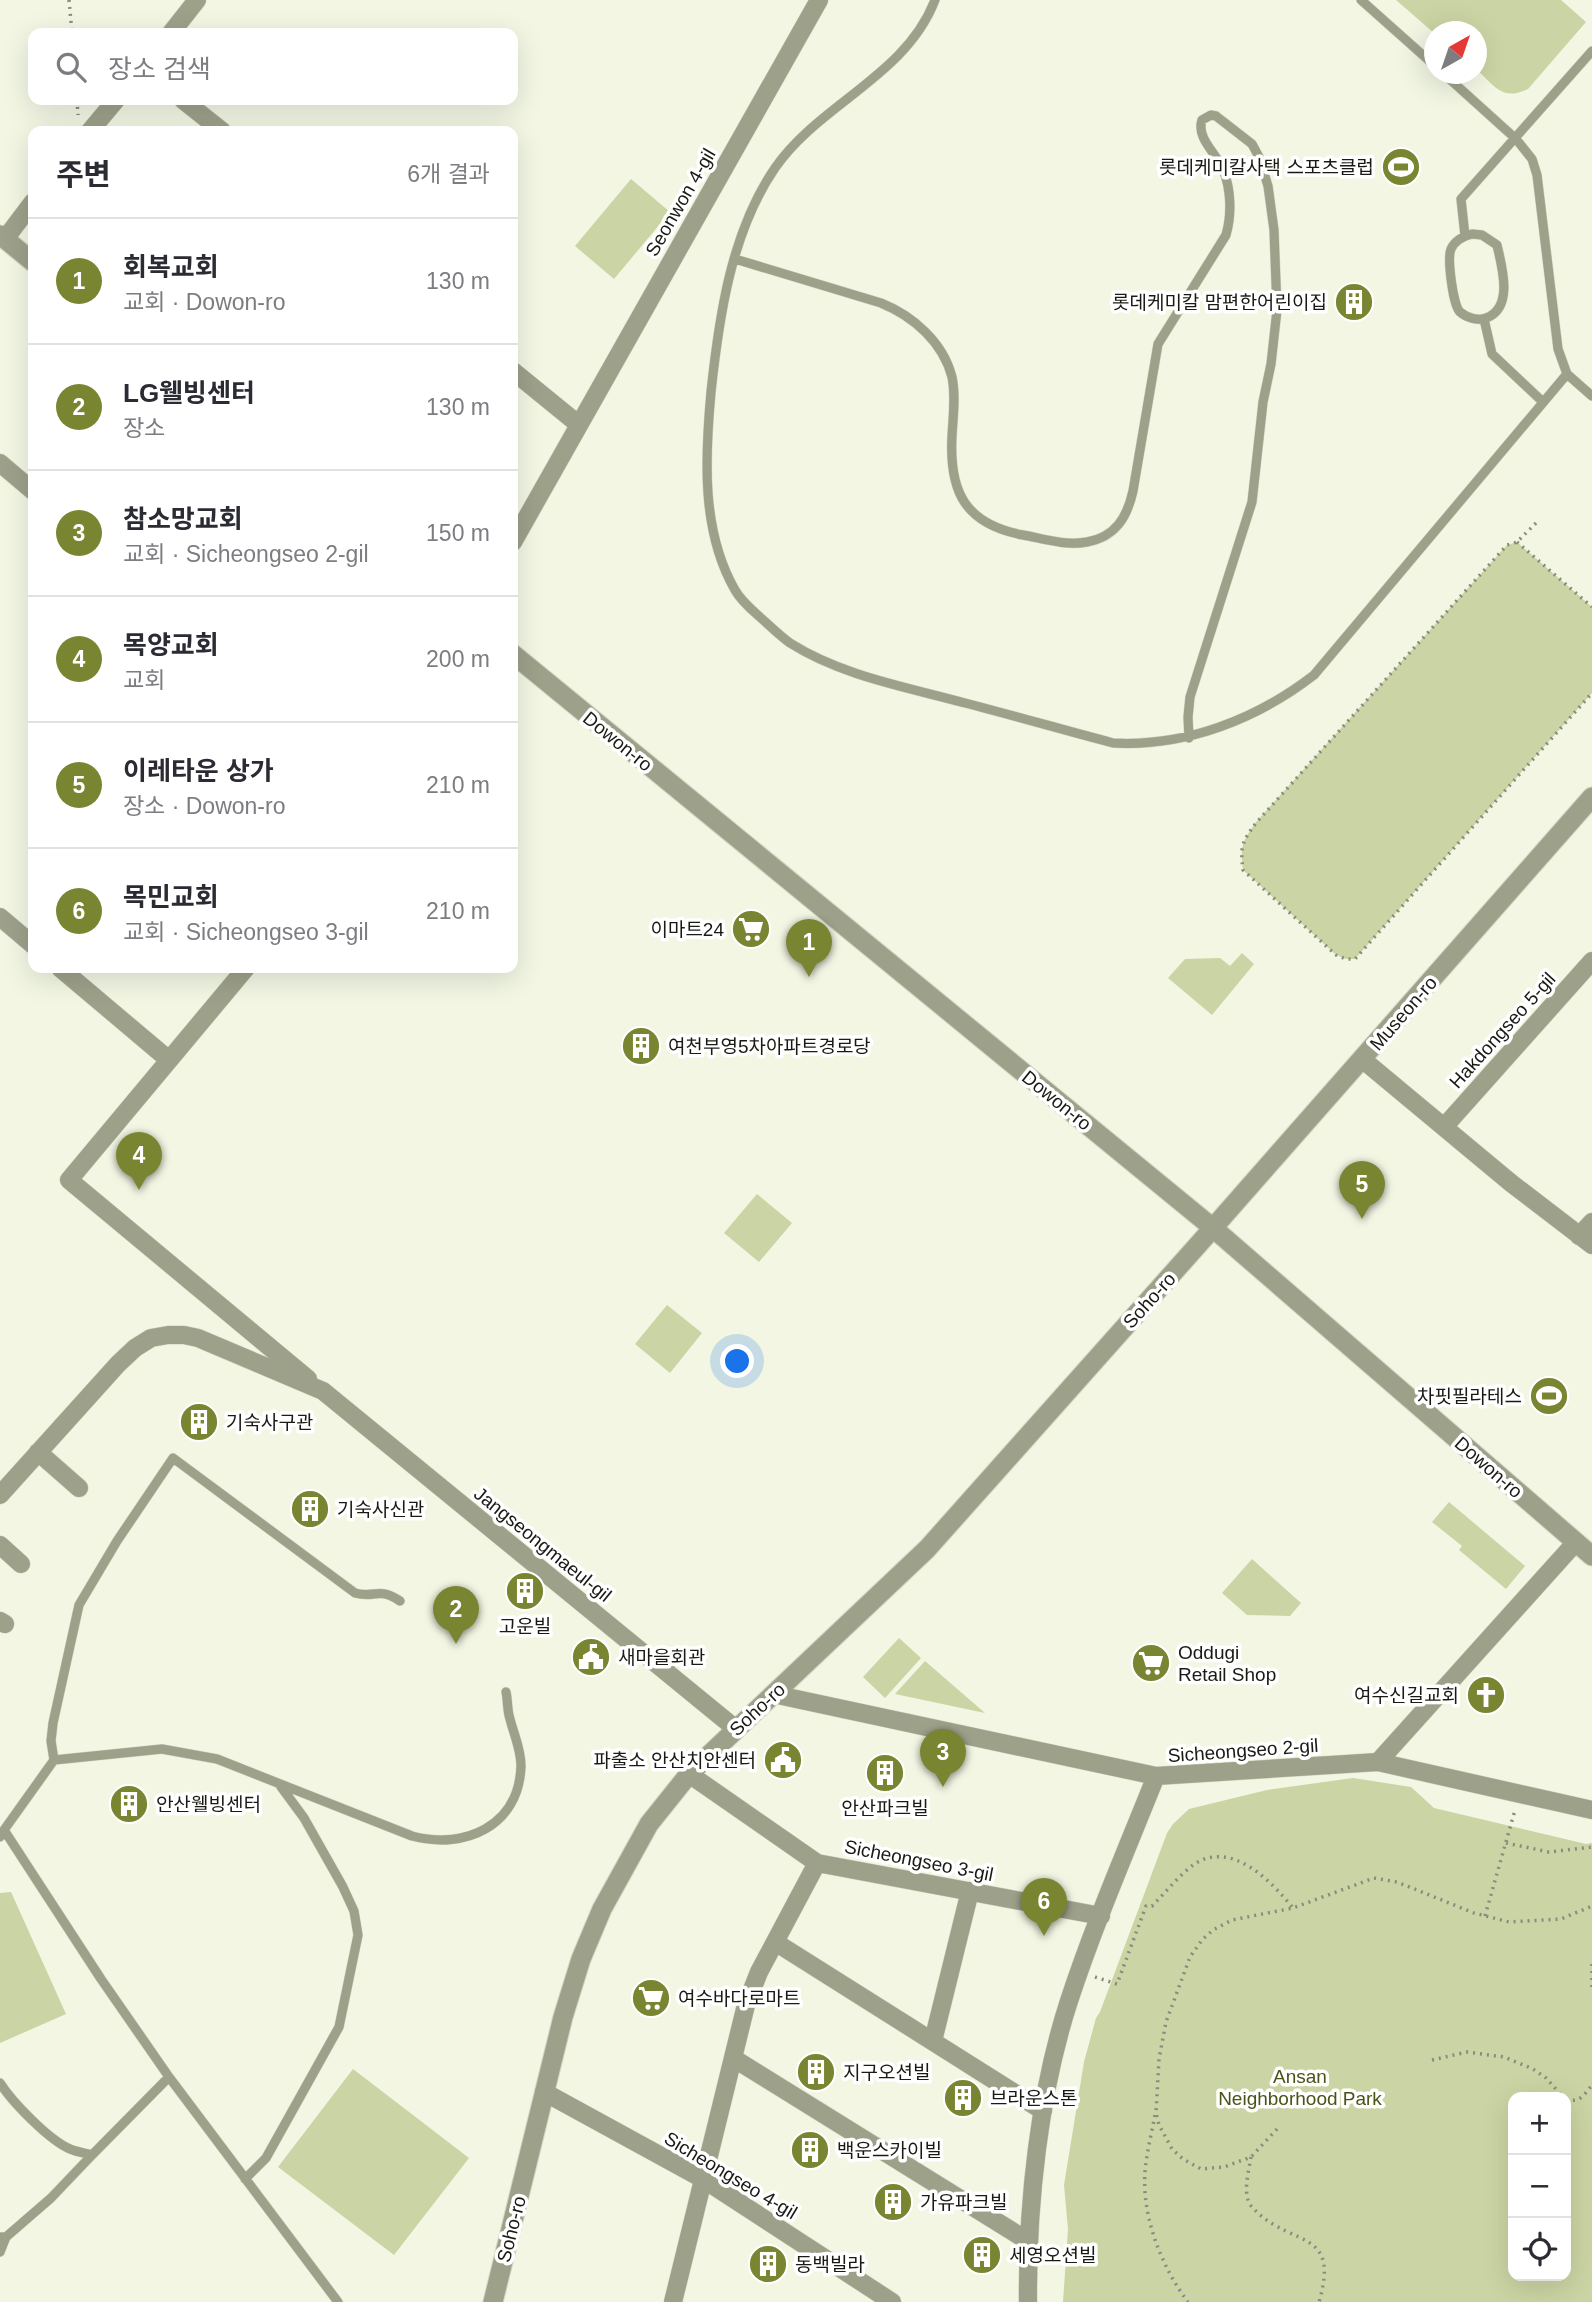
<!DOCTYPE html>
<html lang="ko">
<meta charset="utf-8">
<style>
body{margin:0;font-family:Helvetica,"Noto Sans KR",sans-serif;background:#f2f2f3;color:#2b2b33}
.controls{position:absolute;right:21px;bottom:21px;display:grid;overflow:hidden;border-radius:14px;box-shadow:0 7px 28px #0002}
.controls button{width:63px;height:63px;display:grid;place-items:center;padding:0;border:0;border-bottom:2px solid #e1e1e2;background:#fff;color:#2b2b33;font:35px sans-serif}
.compass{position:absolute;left:1424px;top:21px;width:63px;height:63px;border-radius:50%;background:#fff;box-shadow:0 7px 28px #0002;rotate:40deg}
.you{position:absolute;left:738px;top:1362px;width:24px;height:24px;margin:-18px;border:5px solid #fff;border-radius:50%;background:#1a73e8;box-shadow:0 0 0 10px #1a73e833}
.badge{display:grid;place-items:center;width:46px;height:46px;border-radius:50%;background:#7a8531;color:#fff;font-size:23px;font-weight:700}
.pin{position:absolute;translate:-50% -58px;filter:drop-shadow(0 2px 4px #0008)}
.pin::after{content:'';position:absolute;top:37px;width:24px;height:21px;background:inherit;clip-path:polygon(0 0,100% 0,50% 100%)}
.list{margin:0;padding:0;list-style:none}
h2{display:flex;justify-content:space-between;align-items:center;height:91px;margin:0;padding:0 28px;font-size:30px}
h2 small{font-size:23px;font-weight:400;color:#7c7c81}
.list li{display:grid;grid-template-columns:46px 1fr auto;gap:21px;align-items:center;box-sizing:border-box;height:126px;padding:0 28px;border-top:2px solid #e1e1e2}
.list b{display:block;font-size:26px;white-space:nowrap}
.list p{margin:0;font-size:23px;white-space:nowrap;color:#7c7c81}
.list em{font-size:23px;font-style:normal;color:#7c7c81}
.icon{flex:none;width:38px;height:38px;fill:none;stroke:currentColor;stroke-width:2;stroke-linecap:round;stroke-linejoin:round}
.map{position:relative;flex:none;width:1592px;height:2302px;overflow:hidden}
.search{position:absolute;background:#fff;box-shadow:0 7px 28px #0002;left:28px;top:28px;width:490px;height:77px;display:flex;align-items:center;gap:18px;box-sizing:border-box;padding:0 24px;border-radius:14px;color:#7c7c81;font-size:26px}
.panel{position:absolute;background:#fff;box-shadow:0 7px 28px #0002;left:28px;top:126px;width:490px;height:847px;border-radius:14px}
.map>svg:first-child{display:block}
.green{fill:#cbd4a4;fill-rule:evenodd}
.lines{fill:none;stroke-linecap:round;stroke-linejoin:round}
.service-casing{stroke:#cfd3c2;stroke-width:10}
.minor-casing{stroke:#cfd3c2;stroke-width:19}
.tertiary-casing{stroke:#cfd3c2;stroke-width:21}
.path{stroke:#888b7e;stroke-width:3.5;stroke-dasharray:2 5;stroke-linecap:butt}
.service{stroke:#9da18a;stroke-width:9}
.minor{stroke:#9da18a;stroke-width:18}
.tertiary{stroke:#9da18a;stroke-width:19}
.labels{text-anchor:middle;stroke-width:7;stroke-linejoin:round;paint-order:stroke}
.poi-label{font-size:19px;fill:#191a14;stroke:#fff;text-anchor:start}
.street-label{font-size:19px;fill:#191a14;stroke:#fff}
.park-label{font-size:19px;fill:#4c5317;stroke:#fff}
</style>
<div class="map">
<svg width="1592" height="2302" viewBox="0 0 1592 2302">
<rect width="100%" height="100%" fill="#f2f6e3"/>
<!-- green -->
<path class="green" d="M1396 0H1561L1586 22 1528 89C1502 101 1496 87 1477 70L1476 32H1434V33Z
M631 179 670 212 614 279 575 246Z
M1517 542 1592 607V693L1355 959H1346L1336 955 1243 870C1240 846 1242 842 1256 822L1507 545Z
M1242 953 1254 964 1212 1015 1168 978 1185 959 1220 958 1230 966Z
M757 1194 792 1223 759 1262 724 1233Z
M667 1305 702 1333 670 1373 635 1344Z
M1449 1502 1525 1566 1506 1589 1459 1550 1462 1546 1432 1522Z
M1252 1559 1301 1603 1290 1616 1247 1615 1222 1593Z
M899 1638 921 1658 885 1698 863 1677Z
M925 1661 985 1713 895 1694Z
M1353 1778 1411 1787 1434 1808 1586 1844 1592 1843V2302H1063L1068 2229 1064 2185 1084 2062 1096 2018 1100 2012 1167 1833 1173 1824 1189 1809 1267 1790ZM1513 2097H1566V2276H1513Z
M11 1892 66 2014 0 2043V1893Z
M353 2069 469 2158 394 2255 278 2167Z"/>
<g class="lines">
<!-- service casing -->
<g class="service-casing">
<path id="service" d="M935 0C906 76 819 104 775 168 731 232 719 317 711 392 705 457 701 531 735 590 741 601 752 610 761 618 770 626 780 636 790 643 842 676 907 687 965 703 1015 716 1064 730 1113 743 1186 747 1257 719 1314 675L1567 374
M1361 0 1434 65
M1444 74 1516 139 1532 159 1537 175 1558 349 1567 374 1592 396
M1472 234 1482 235 1497 245C1502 267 1514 308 1486 318 1478 321 1467 318 1460 312 1453 306 1447 258 1451 249 1455 240 1464 236 1472 234Z
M1465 236 1461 199 1592 51
M735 259 881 303C913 316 943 342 952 377 956 396 953 417 952 436 949 492 965 524 1023 535 1044 539 1066 546 1087 542 1115 537 1127 518 1133 491L1158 344 1226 235C1232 214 1231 189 1223 169 1216 153 1196 138 1202 120L1211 115 1216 116 1252 144 1259 157 1268 186 1274 230 1277 310 1271 364 1263 402 1252 502 1190 697 1188 717 1189 738
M1484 319 1492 354 1543 402
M54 1760 162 1749 217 1759 412 1836C465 1850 519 1826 521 1766 521 1749 514 1735 510 1719 507 1710 508 1701 506 1692
M4 1830 54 1760 51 1741 53 1723 79 1605 117 1541 173 1458 355 1593C375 1599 378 1586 400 1601
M0 1837 4 1830 101 1979 169 2077 338 2302
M0 2083C12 2102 49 2140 70 2149 77 2152 85 2153 92 2155L169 2077
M245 2179 266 2158 339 2027 358 1935 354 1911 343 1887 304 1818 279 1784
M0 2237H6L51 2198 92 2155
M0 2252 6 2237"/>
</g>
<!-- minor casing -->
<g class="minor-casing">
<path id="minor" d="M171 33 197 0
M183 100 222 131
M90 131 116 100
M5 239 33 202
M513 371 578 424
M0 463 33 491
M513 542 819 0
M0 917 33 945
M60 968 169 1060
M246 968 69 1180 308 1379
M1362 1059 1511 1183 1592 1245
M1444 1127 1592 961
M1579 1236 1592 1222
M38 1452 79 1488
M0 1495 118 1364 135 1348 151 1338 168 1335H184L198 1338 323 1391 736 1729
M0 1545 21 1564
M0 1621 5 1624
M773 1694 1156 1776 1378 1762 1592 1810
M1378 1762 1576 1542
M689 1774 817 1863
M775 1942 1043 2111
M933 2041 970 1891
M733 2058 1028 2241
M544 2092 703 2179 892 2302
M673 2302 746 2005 759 1972 817 1863 1101 1916
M1028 2302C1027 2205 1039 2093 1069 2001 1094 1925 1126 1851 1156 1776"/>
</g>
<!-- tertiary casing -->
<g class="tertiary-casing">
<path id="tertiary" d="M0 235 33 262
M513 654 1213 1228 1592 1556
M493 2302 563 2017 581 1959 602 1909 649 1824 689 1774 927 1549 1213 1228 1592 797"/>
</g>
<!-- path -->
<path class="path" d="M69 0 72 33
M77 100 78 115
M1536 523 1517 542 1507 545 1256 823C1242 842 1240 846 1243 870L1336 955 1346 959H1355L1592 693
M1517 542 1592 607
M1506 1843 1549 1852 1592 1847
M1485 1916 1515 1810
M1592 1964V1990
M1095 1977 1117 1984 1146 1906H1152C1166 1892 1180 1874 1196 1863 1233 1841 1271 1881 1293 1908
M1432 2060 1467 2052 1504 2057 1533 2069 1546 2078 1563 2097
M1566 2099C1579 2104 1585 2094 1592 2085
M1155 2115C1152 2131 1148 2147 1146 2163 1139 2210 1160 2265 1188 2302
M1277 2129 1251 2157 1224 2167 1201 2169 1183 2159 1172 2149 1159 2125 1156 2113 1159 2059 1166 2022 1190 1957 1202 1940 1213 1930 1232 1920 1293 1908 1374 1878 1397 1882 1474 1913 1509 1922 1561 1919 1592 1906
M1251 2157C1249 2170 1244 2187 1248 2200 1249 2205 1254 2209 1258 2213 1295 2247 1340 2230 1319 2302"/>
<!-- service -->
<use href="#service" class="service"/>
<!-- minor -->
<use href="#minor" class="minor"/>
<!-- tertiary -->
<use href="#tertiary" class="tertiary"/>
</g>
<!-- icons -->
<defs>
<g id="stadium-disc" transform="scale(2.0125)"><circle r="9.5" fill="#7a8531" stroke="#fff"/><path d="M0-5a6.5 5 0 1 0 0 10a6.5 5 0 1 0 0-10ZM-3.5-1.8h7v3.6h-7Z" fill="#fff"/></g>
<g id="building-disc" transform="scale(2.0125)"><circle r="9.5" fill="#7a8531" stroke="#fff"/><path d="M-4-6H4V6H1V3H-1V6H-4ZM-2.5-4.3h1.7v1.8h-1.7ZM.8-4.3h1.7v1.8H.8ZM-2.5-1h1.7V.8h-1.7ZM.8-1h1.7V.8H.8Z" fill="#fff"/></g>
<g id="supermarket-disc" transform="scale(2.0125)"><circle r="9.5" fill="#7a8531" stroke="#fff"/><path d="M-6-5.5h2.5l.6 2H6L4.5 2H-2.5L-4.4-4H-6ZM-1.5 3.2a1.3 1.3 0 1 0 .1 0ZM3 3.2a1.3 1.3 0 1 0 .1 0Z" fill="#fff"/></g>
<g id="civic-disc" transform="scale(2.0125)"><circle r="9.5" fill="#7a8531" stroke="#fff"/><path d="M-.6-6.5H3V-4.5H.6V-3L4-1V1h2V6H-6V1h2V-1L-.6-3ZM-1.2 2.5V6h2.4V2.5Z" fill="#fff"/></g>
<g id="church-disc" transform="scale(2.0125)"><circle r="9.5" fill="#7a8531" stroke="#fff"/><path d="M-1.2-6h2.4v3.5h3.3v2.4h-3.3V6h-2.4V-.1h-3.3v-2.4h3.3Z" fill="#fff"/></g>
</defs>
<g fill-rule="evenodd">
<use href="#stadium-disc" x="1401" y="167"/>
<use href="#building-disc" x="1354" y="302"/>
<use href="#supermarket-disc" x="751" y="929"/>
<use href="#building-disc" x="641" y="1046"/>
<use href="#stadium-disc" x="1549" y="1396"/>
<use href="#building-disc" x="199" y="1422"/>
<use href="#building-disc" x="310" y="1509"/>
<use href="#building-disc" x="525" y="1591"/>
<use href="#civic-disc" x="591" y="1657"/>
<use href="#supermarket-disc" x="1151" y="1663"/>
<use href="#church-disc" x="1486" y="1695"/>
<use href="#civic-disc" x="783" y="1760"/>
<use href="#building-disc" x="885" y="1773"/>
<use href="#building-disc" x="129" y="1804"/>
<use href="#supermarket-disc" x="651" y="1998"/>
<use href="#building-disc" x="816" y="2072"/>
<use href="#building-disc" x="963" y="2098"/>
<use href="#building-disc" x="810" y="2150"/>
<use href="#building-disc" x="893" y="2202"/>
<use href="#building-disc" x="982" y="2255"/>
<use href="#building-disc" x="768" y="2264"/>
</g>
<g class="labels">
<!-- poi labels -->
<g class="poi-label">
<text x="1374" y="174" text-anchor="end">롯데케미칼사택 스포츠클럽</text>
<text x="1327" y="309" text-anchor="end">롯데케미칼 맘편한어린이집</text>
<text x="724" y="936" text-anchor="end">이마트24</text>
<text x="668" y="1053">여천부영5차아파트경로당</text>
<text x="1522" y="1403" text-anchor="end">차핏필라테스</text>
<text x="226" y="1429">기숙사구관</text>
<text x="337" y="1516">기숙사신관</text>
<text x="525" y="1633" text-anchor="middle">고운빌</text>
<text x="1178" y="1659">Oddugi<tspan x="1178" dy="22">Retail Shop</tspan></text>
<text x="618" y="1664">새마을회관</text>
<text x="1459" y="1702" text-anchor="end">여수신길교회</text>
<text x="756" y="1767" text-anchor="end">파출소 안산치안센터</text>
<text x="156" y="1811">안산웰빙센터</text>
<text x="885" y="1815" text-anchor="middle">안산파크빌</text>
<text x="678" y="2005">여수바다로마트</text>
<text x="843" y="2079">지구오션빌</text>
<text x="990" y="2105">브라운스톤</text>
<text x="837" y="2157">백운스카이빌</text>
<text x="920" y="2209">가유파크빌</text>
<text x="1009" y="2262">세영오션빌</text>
<text x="795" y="2271">동백빌라</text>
</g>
<!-- street labels -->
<g class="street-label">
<text transform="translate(680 202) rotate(-60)" y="7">Seonwon 4-gil</text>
<text transform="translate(618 741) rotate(39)" y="7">Dowon-ro</text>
<text transform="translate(1403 1013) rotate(-49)" y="7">Museon-ro</text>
<text transform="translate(1502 1030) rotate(-48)" y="7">Hakdongseo 5-gil</text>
<text transform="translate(1057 1100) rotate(39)" y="7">Dowon-ro</text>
<text transform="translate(1149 1300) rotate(-48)" y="7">Soho-ro</text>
<text transform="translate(1489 1467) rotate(41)" y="7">Dowon-ro</text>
<text transform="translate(543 1544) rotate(39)" y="7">Jangseongmaeul-gil</text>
<text transform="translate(757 1709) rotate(-43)" y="7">Soho-ro</text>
<text transform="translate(1243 1750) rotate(-4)" y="7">Sicheongseo 2-gil</text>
<text transform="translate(919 1860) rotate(11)" y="7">Sicheongseo 3-gil</text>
<text transform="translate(731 2175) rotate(31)" y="7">Sicheongseo 4-gil</text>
<text transform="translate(511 2229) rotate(-76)" y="7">Soho-ro</text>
</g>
<!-- park labels -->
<g class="park-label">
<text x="1300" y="2083">Ansan<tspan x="1300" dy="22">Neighborhood Park</tspan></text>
</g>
</g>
</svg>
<div class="controls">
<button>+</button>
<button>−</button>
<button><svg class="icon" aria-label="locate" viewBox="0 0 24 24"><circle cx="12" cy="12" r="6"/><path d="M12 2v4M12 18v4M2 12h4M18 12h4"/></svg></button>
</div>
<svg class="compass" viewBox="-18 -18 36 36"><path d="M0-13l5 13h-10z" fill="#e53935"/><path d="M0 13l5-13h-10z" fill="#7c7c81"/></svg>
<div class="you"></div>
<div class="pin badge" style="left:809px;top:977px">1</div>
<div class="pin badge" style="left:456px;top:1644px">2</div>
<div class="pin badge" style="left:943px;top:1787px">3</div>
<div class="pin badge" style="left:139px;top:1190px">4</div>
<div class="pin badge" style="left:1362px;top:1219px">5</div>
<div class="pin badge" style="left:1044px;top:1936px">6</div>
<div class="search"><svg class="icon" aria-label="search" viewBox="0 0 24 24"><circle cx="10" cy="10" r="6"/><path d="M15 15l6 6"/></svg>장소 검색</div>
<section class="panel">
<h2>주변<small>6개 결과</small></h2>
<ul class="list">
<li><span class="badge">1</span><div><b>회복교회</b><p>교회 · Dowon-ro</p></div><em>130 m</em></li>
<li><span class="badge">2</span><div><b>LG웰빙센터</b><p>장소</p></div><em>130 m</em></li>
<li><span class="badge">3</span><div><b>참소망교회</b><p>교회 · Sicheongseo 2-gil</p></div><em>150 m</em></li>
<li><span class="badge">4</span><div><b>목양교회</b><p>교회</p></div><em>200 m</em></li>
<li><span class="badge">5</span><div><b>이레타운 상가</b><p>장소 · Dowon-ro</p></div><em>210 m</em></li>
<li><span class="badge">6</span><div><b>목민교회</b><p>교회 · Sicheongseo 3-gil</p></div><em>210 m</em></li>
</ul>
</section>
</div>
